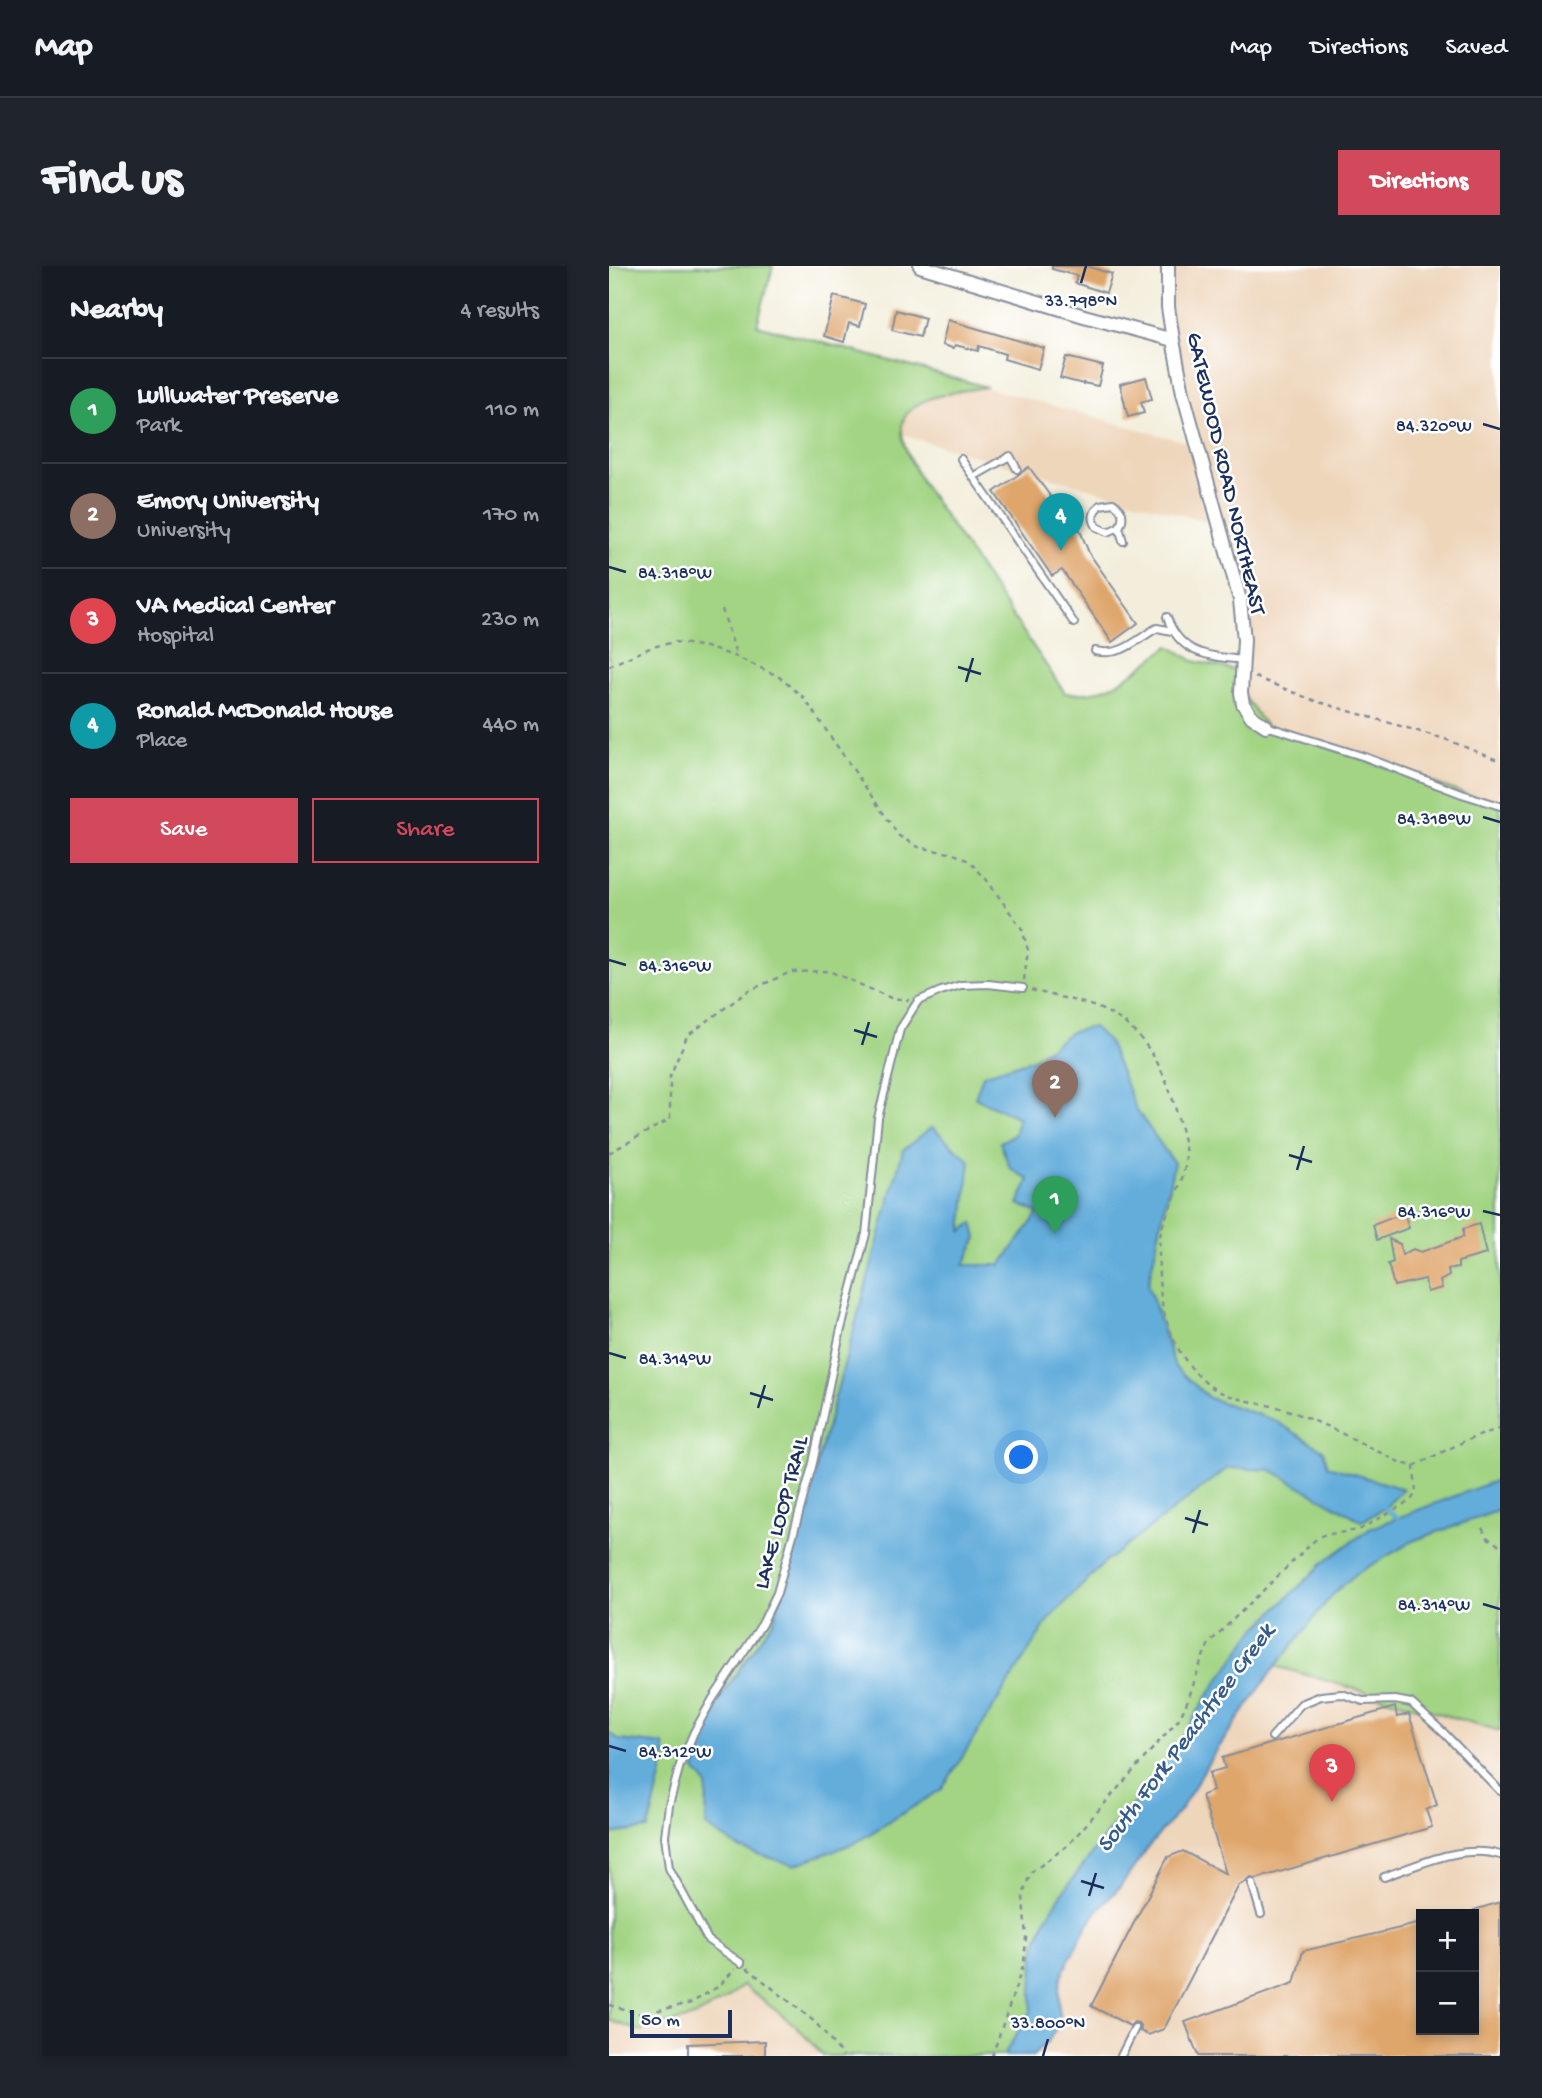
<!DOCTYPE html>
<meta charset="utf-8">
<style>
body{margin:0;font-family:"Gochi Hand",sans-serif;background:#20242c;color:#f1f3f6}
.controls{position:absolute;right:21px;bottom:21px;display:grid;overflow:hidden;border-radius:0px;box-shadow:0 4px 10px #0003}
.controls button{width:63px;height:63px;display:grid;place-items:center;padding:0;border:0;border-bottom:2px solid #363941;background:#171b24;color:#f1f3f6;font:35px sans-serif}
.scale{position:absolute;left:21px;bottom:18px;width:102px;box-sizing:border-box;padding-left:7px;border:4px solid #1b2f5e;border-top:0;font-size:19px;line-height:24px;white-space:nowrap;color:#1b2f5e;-webkit-text-stroke:5px #fff;paint-order:stroke}
.you{position:absolute;left:413px;top:1192px;width:24px;height:24px;margin:-18px;border:5px solid #fff;border-radius:50%;background:#1a73e8;box-shadow:0 0 0 10px #1a73e833}
.badge{display:grid;place-items:center;width:46px;height:46px;border-radius:50%;background:#d1495b;color:#fff;font-size:23px;font-weight:700}
.pin{position:absolute;translate:-50% -58px;filter:drop-shadow(0 2px 4px #0008)}
.pin::after{content:'';position:absolute;top:37px;width:24px;height:21px;background:inherit;clip-path:polygon(0 0,100% 0,50% 100%)}
.list{margin:0;padding:0;list-style:none}
h2{display:flex;justify-content:space-between;align-items:center;height:91px;margin:0;padding:0 28px;font-size:30px}
h2 small{font-size:23px;font-weight:400;color:#9ea1a6}
.list li{display:grid;grid-template-columns:46px 1fr auto;gap:21px;align-items:center;box-sizing:border-box;height:105px;padding:0 28px;border-top:2px solid #363941}
.list b{display:block;font-size:26px;white-space:nowrap}
.list p{margin:0;font-size:23px;white-space:nowrap;color:#9ea1a6}
.list em{font-size:23px;font-style:normal;color:#9ea1a6}
.actions{display:flex;gap:14px;padding:21px 28px}
.actions a{flex:1;padding:16px 0;border:2px solid #d1495b;border-radius:0px;text-align:center;font-size:24px;color:#d1495b}
.actions .main{background:#d1495b;color:#fff}
.map{position:relative;flex:none;width:891px;height:1790px;overflow:hidden;border-radius:0px}
header{display:flex;align-items:center;gap:42px;box-sizing:border-box;height:98px;padding:0 35px;background:#171b24;border-bottom:2px solid #363941}
header strong{font-size:33px}
nav{display:flex;gap:38px;margin-inline-start:auto;font-size:24px}
.intro{display:flex;align-items:center;justify-content:space-between;box-sizing:border-box;height:168px;padding:0 42px}
h1{margin:0;font-size:49px}
.button{padding:18px 32px;border-radius:0px;background:#d1495b;color:#fff;font-size:24px;font-weight:700}
main{display:flex;gap:42px;padding:0 42px}
aside{flex:1;background:#171b24;border-radius:0px;box-shadow:0 4px 10px #0003}
.map>svg:first-child{display:block}
.built{fill:#eed6bb;fill-rule:evenodd}
.green{fill:#a2d483;stroke:#5e8270;stroke-width:2}
.water{fill:#63addb;stroke:#3f6e9c;stroke-width:2}
.lines{fill:none;stroke-linecap:round;stroke-linejoin:round}
.stream{stroke:#63addb;stroke-width:4.5}
.building{fill:#dfa66c}
.lane-casing{stroke:#878e9c;stroke-width:10}
.street-casing{stroke:#878e9c;stroke-width:16}
.path{stroke:#878e9c;stroke-width:2.5;stroke-dasharray:5 5;stroke-linecap:butt}
.lane{stroke:#fff;stroke-width:6}
.street{stroke:#fff;stroke-width:12}
.ticks{fill:none;stroke:#1b2f5e;stroke-width:2.5}
.labels{text-anchor:middle;stroke-width:5;stroke-linejoin:round;paint-order:stroke}
.street-label{font-size:23px;fill:#1b2f5e;stroke:#fff}
.water-label{font-size:24px;font-style:italic;fill:#345b8a;stroke:#fff}
.ticks-label{font-size:18px;text-anchor:middle;fill:#1b2f5e;stroke:#fff;stroke-width:5;stroke-linejoin:round;paint-order:stroke}
</style>
<header>
<strong>Map</strong>
<nav><a>Map</a><a>Directions</a><a>Saved</a></nav>
</header>
<div class="intro"><h1>Find us</h1><a class="button">Directions</a></div>
<main>
<aside>
<h2>Nearby<small>4 results</small></h2>
<ul class="list">
<li><span class="badge" style="background:#2e9e5b">1</span><div><b>Lullwater Preserve</b><p>Park</p></div><em>110 m</em></li>
<li><span class="badge" style="background:#8d6e63">2</span><div><b>Emory University</b><p>University</p></div><em>170 m</em></li>
<li><span class="badge" style="background:#e0444e">3</span><div><b>VA Medical Center</b><p>Hospital</p></div><em>230 m</em></li>
<li><span class="badge" style="background:#0f9aa8">4</span><div><b>Ronald McDonald House</b><p>Place</p></div><em>440 m</em></li>
</ul>
<div class="actions"><a class="main">Save</a><a>Share</a></div>
</aside>
<div class="map">
<svg width="891" height="1790" viewBox="0 0 891 1790">
<rect width="100%" height="100%" fill="#fff"/>
<filter id="ink" filterUnits="userSpaceOnUse"><feTurbulence type="fractalNoise" baseFrequency=".0143" numOctaves="2"/><feDisplacementMap in="SourceGraphic" scale="14" xChannelSelector="R" yChannelSelector="G"/><feConvolveMatrix kernelMatrix="1 2 1 2 8 2 1 2 1" color-interpolation-filters="sRGB"/></filter>
<filter id="wash" filterUnits="userSpaceOnUse"><feTurbulence type="fractalNoise" baseFrequency=".00686" numOctaves="4" result="noise"/><feDisplacementMap in="SourceGraphic" scale="28" xChannelSelector="R" yChannelSelector="G"/><feGaussianBlur stdDeviation="1.57" result="paint"/><feColorMatrix in="noise" values="0 0 0 0 0 0 0 0 0 0 0 0 0 0 0 0 0 1.4 0 .05"/><feComposite in="paint" operator="in"/></filter>
<g filter="url(#wash)">
<rect width="100%" height="100%" fill="#f3eedb"/>
<!-- built -->
<path class="built" d="M0 0H164L148 59 580 177 599 256 293 169 301 193 314 218 456 427 612 473 634 394V355L621 297 574 127 564 74 559 41V0H891V1231L796 1266 766 1281 740 1298 650 1395 891 1465V1790H419L440 1754 449 1699 470 1657 508 1607 625 1429 581 1492 464 1647 445 1687 432 1758 414 1784 412 1790H0ZM812 1648H865V1764H812Z"/>
<!-- green -->
<path class="green" d="M0 0H164L148 59 378 121C354 125 295 129 293 161 292 181 305 201 314 218L456 427C502 432 525 405 560 380L585 395 634 406 632 427 657 460 891 540V1465L649 1395 499 1603 412 1790H214L187 1760 134 1719 120 1731 85 1751 31 1765 0 1754Z"/>
<!-- water -->
<path class="water" d="M484 761 499 775 527 843 565 897 539 1019 566 1101 600 1132 665 1154 714 1184 719 1200 794 1223 776 1242 753 1255 662 1204 619 1202 495 1297 440 1353 333 1523 246 1577 185 1599 132 1583 97 1560 98 1518 86 1504 107 1437 165 1354 294 884 323 861 361 895 353 965 364 957 368 972 355 999H392L429 947 409 938 420 914 401 902 391 876 405 869 410 852 366 832 374 809 424 793 462 766Z
M891 1213V1244L806 1274 747 1308 726 1326 710 1345 696 1364 663 1405 601 1494 572 1543 540 1580 511 1621 488 1645 477 1662 453 1708 450 1722V1759L439 1775 424 1790H394L422 1745 425 1692 429 1672 437 1653 453 1627 504 1560 542 1519 600 1428 645 1365 715 1296 762 1262Z
M0 1467 10 1474 55 1479 57 1492 39 1563 0 1568Z"/>
<g class="lines">
<!-- stream -->
<path class="stream" d="M776 1242 789 1252"/>
</g>
<g id="blocks">
<!-- building -->
<path class="building" d="M443 0H477L503 8 497 27 466 17 468 10 443 3Z
M225 30 256 38 251 60 240 57 235 76 215 70Z
M287 44 316 52 311 71 283 64Z
M339 54 435 82 429 103 395 93 396 88 370 80 369 85 346 79 344 82 333 79Z
M457 91 494 100 489 120 474 117V118L451 112Z
M537 111 543 133 532 136 535 147 519 151 511 118Z
M420 201 466 264 470 262 480 287 529 357 503 376 453 304 443 310 385 226Z
M795 947 800 962 768 974 764 959Z
M870 958 877 988 849 996V1002L839 1003 840 1010 831 1015 833 1022 818 1026 816 1013 785 1020 779 998 784 996 780 973 791 978 793 989 804 983 812 986 854 971V963Z
M786 1441 788 1451 800 1448 828 1539 817 1544 823 1561 647 1613 641 1612 637 1616 630 1619 555 1763 539 1769 531 1765 532 1761 529 1757 525 1756 521 1760 482 1740 559 1591 574 1585 617 1608 593 1529 604 1525 600 1507 616 1502 613 1492Z
M891 1636V1790H589L576 1756 685 1717 694 1685 812 1657V1764H865V1644Z
M156 1775V1790H79V1778Z"/>
</g>
</g>
<g filter="url(#ink)">
<use href="#blocks" fill-opacity="0" stroke="#878e9c" stroke-width="2"/>
<g class="lines">
<!-- lane casing -->
<g class="lane-casing">
<path id="lane" d="M352 193 465 357
M364 211 401 190 408 203
M510 261 499 266 488 261C482 252 484 246 491 239L504 237C514 243 516 252 510 261L514 275
M558 351C571 389 599 390 634 394
M486 385C514 391 526 374 548 362L563 365
M657 460 756 491 853 528 891 540
M663 1471 692 1438 712 1430 733 1428 754 1435 786 1434 802 1437 836 1468 891 1525
M775 1611C811 1598 853 1578 891 1589
M643 1617 652 1648
M132 1697 99 1674 60 1602 56 1570 60 1539 71 1499 85 1466 103 1434 153 1358 168 1327 204 1197 231 1067 257 968 269 852 291 763 309 735 332 725 352 719 379 718 414 722
M512 1790 526 1762"/>
</g>
<!-- street casing -->
<g class="street-casing">
<path id="street" d="M311 0 475 50 564 74
M559 0V41L564 74 574 127 631 334 635 374 632 427 634 438 643 451 657 460"/>
</g>
<!-- path -->
<path class="path" d="M113 343 128 391
M0 400 43 381 66 376 97 381 128 391 169 410 195 432 290 570 309 581 345 588 360 595 377 613 413 663 419 684 415 714
M646 411 706 435 836 473 891 495
M422 724C444 730 468 734 489 742 534 759 557 805 568 848 573 867 580 886 575 905 570 927 555 948 551 970 550 977 550 985 550 991 548 1038 560 1084 596 1116 616 1135 656 1136 681 1145 719 1159 755 1179 792 1197L805 1200 856 1175 891 1162
M0 887 61 853V810L78 770 139 725 182 706 220 705 282 732 300 734
M873 1262 879 1272 891 1280
M138 1702 206 1756 234 1790
M0 1739 32 1748 82 1737 110 1720 126 1703
M383 1790 415 1697 417 1672 414 1631 417 1618 423 1606 459 1579 569 1454C584 1430 587 1401 601 1376L707 1273 714 1269 750 1264 802 1234 807 1227 805 1200"/>
<!-- lane -->
<use href="#lane" class="lane"/>
<!-- street -->
<use href="#street" class="street"/>
</g>
</g>
<!-- ticks -->
<path class="ticks" d="M472 17 477 0M874 158 891 163M0 301 17 306M349 401 372 408M357 416 364 392M874 551 891 556M0 694 17 699M245 764 268 771M253 779 260 756M680 889 703 896M688 904 695 880M874 945 891 949M0 1087 17 1092M141 1127 164 1134M149 1142 156 1119M576 1252 599 1259M584 1267 591 1244M874 1338 891 1343M0 1480 17 1485M472 1615 495 1622M480 1630 487 1607M434 1790 439 1773"/>
<g class="labels">
<!-- street labels -->
<g class="street-label">
<text transform="translate(619 207) rotate(77)" y="8">GATEWOOD ROAD NORTHEAST</text>
<text transform="translate(170 1246) rotate(-75)" y="8">LAKE LOOP TRAIL</text>
</g>
<!-- water labels -->
<g class="water-label">
<text transform="translate(575 1471) rotate(-53)" y="8">South Fork Peachtree Creek</text>
</g>
</g>
<g class="ticks-label">
<text x="472" y="40">33.798°N</text>
<text x="825" y="165">84.320°W</text>
<text x="66" y="312">84.318°W</text>
<text x="825" y="558">84.318°W</text>
<text x="66" y="705">84.316°W</text>
<text x="825" y="951">84.316°W</text>
<text x="66" y="1098">84.314°W</text>
<text x="825" y="1344">84.314°W</text>
<text x="66" y="1491">84.312°W</text>
<text x="439" y="1762">33.800°N</text>
</g>
</svg>
<div class="controls">
<button>+</button>
<button>−</button>
</div>
<div class="scale">50 m</div>
<div class="you"></div>
<div class="pin badge" style="left:446px;top:968px;background:#2e9e5b">1</div>
<div class="pin badge" style="left:446px;top:852px;background:#8d6e63">2</div>
<div class="pin badge" style="left:723px;top:1536px;background:#e0444e">3</div>
<div class="pin badge" style="left:452px;top:285px;background:#0f9aa8">4</div>
</div>
</main>
